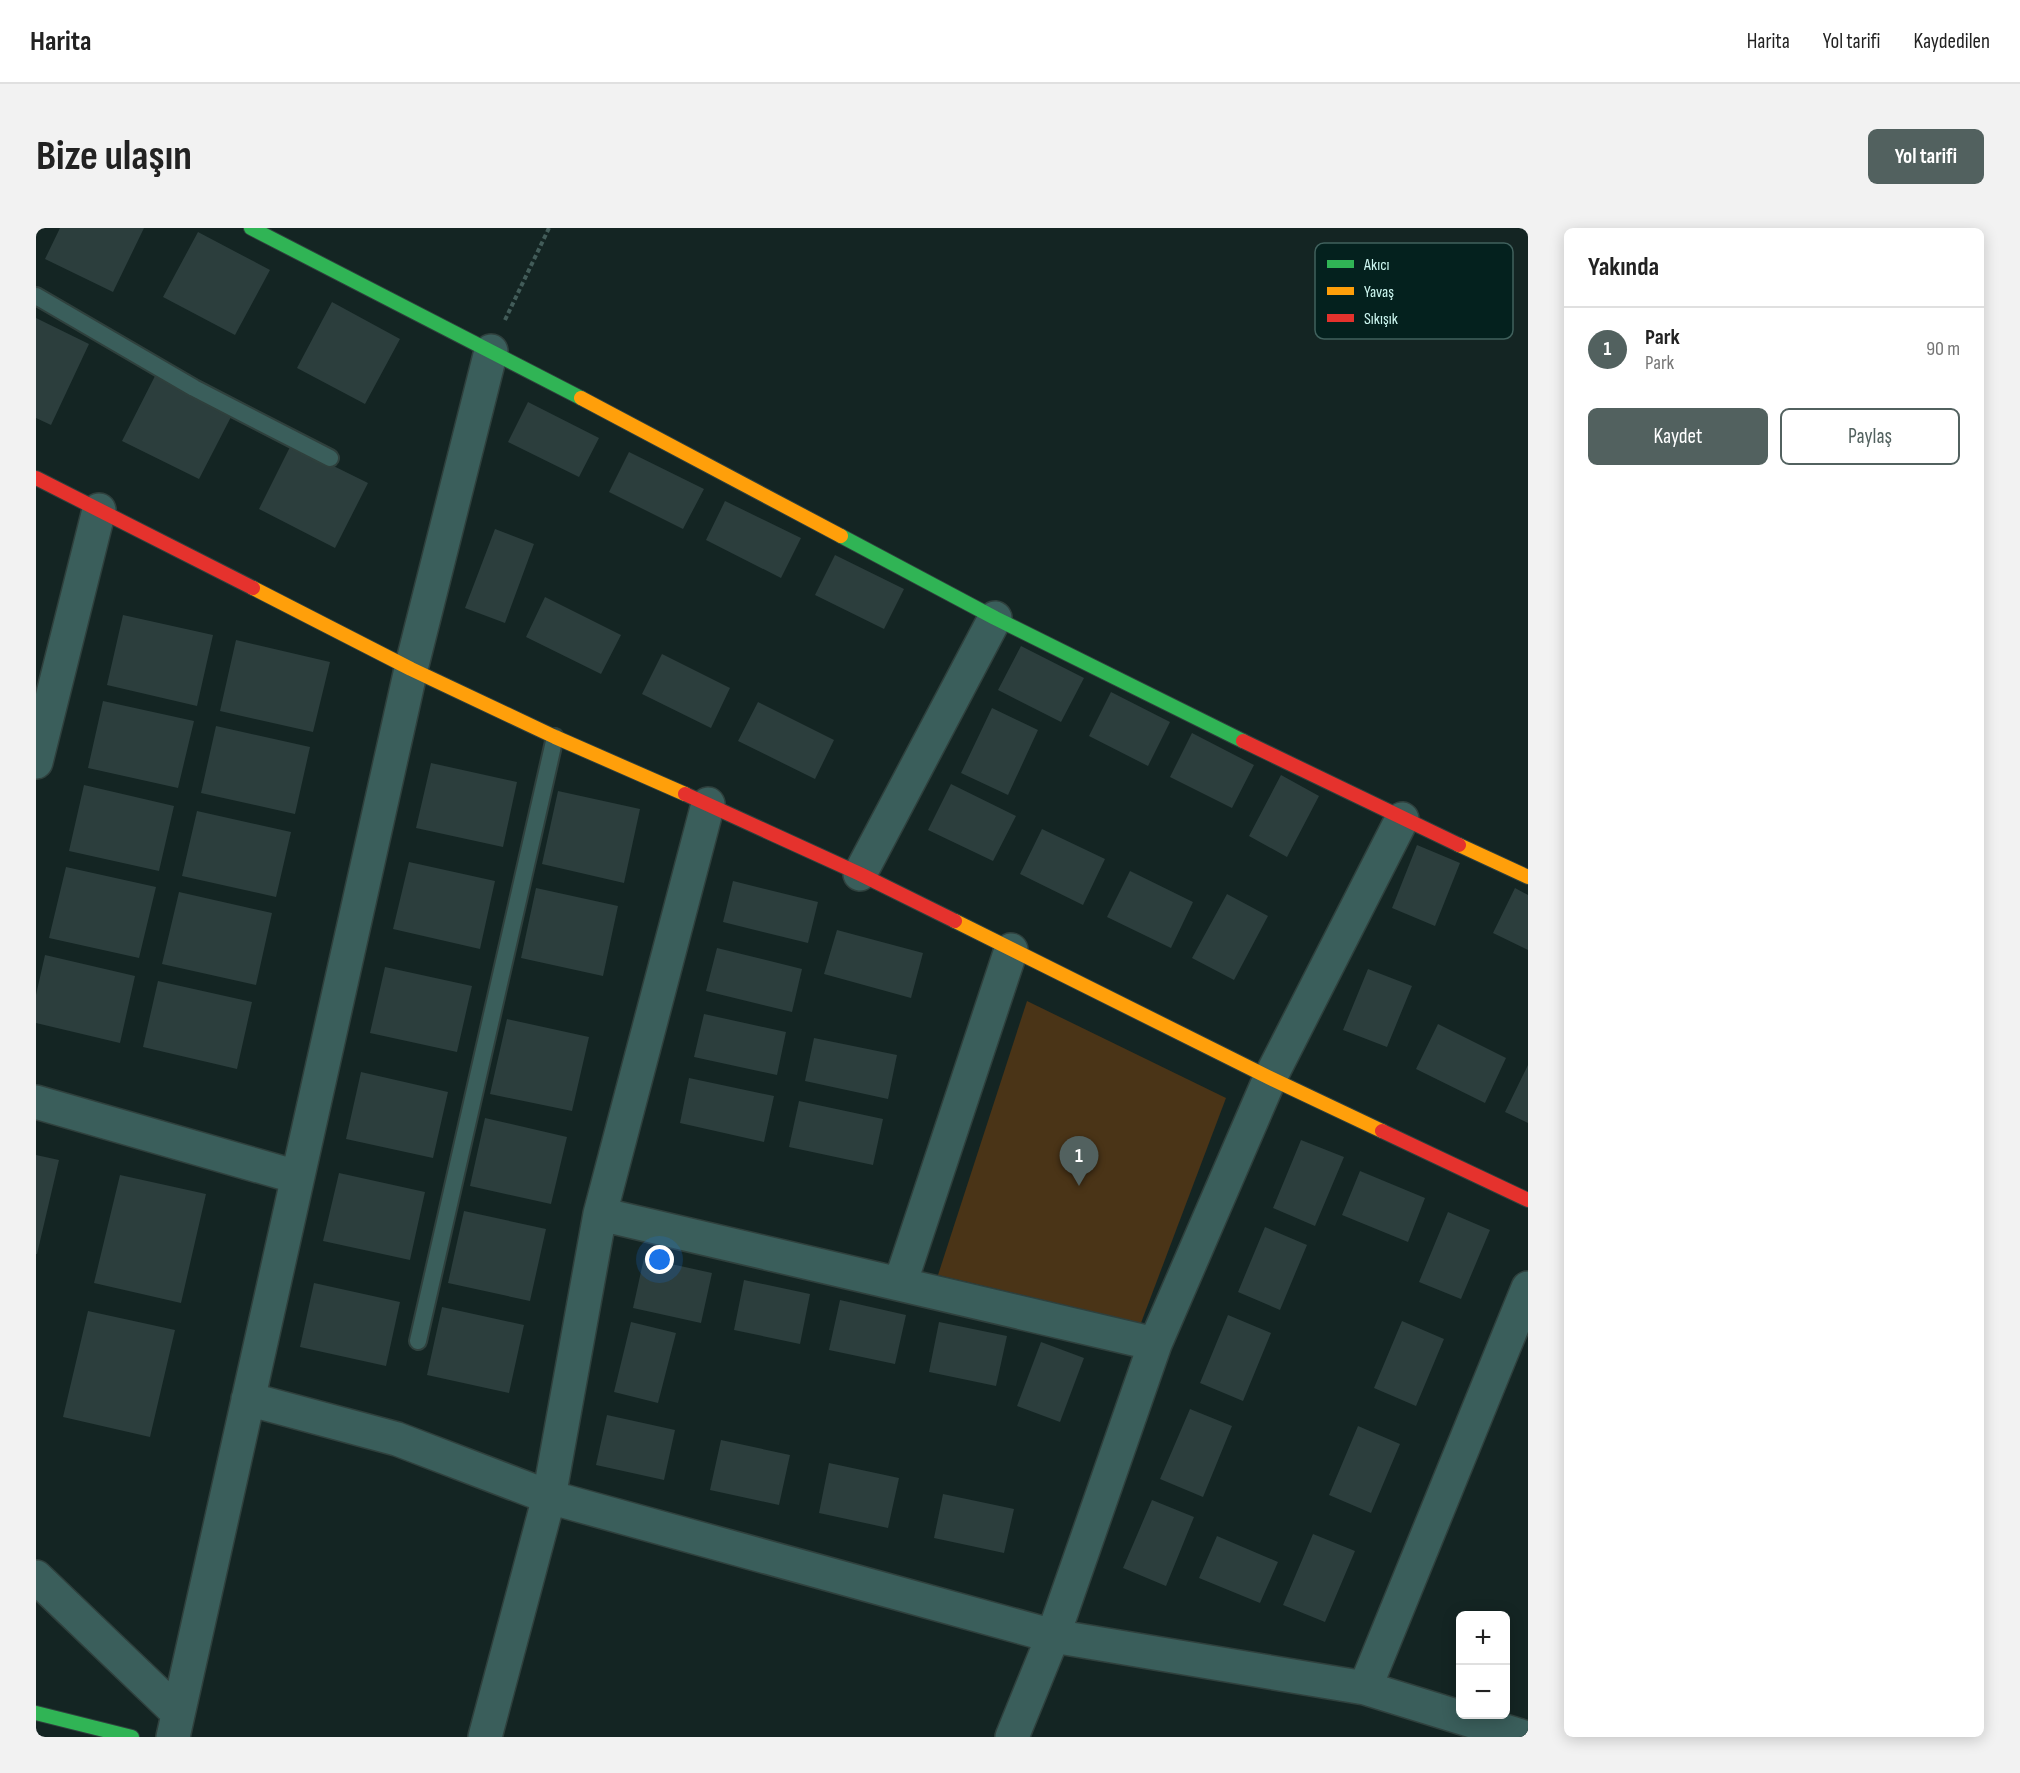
<!DOCTYPE html>
<html lang="tr">
<meta charset="utf-8">
<style>
body{margin:0;font-family:"Sofia Sans Condensed",sans-serif;background:#f2f2f2;color:#222}
.controls{position:absolute;right:18px;bottom:18px;display:grid;overflow:hidden;border-radius:9px;box-shadow:0 3px 15px #0003}
.controls button{width:54px;height:54px;display:grid;place-items:center;padding:0;border:0;border-bottom:2px solid #e0e0e0;background:#fff;color:#222;font:30px sans-serif}
.you{position:absolute;left:624px;top:1032px;width:21px;height:21px;margin:-15px;border:4px solid #fff;border-radius:50%;background:#1a73e8;box-shadow:0 0 0 9px #1a73e833}
.badge{display:grid;place-items:center;width:39px;height:39px;border-radius:50%;background:#52615f;color:#fff;font-size:20px;font-weight:700}
.pin{position:absolute;translate:-50% -50px;filter:drop-shadow(0 2px 3px #0008)}
.pin::after{content:'';position:absolute;top:32px;width:21px;height:18px;background:inherit;clip-path:polygon(0 0,100% 0,50% 100%)}
.list{margin:0;padding:0;list-style:none}
h2{display:flex;justify-content:space-between;align-items:center;height:78px;margin:0;padding:0 24px;font-size:26px}
h2 small{font-size:20px;font-weight:400;color:#767676}
.list li{display:grid;grid-template-columns:39px 1fr auto;gap:18px;align-items:center;box-sizing:border-box;height:84px;padding:0 24px;border-top:2px solid #e0e0e0}
.list b{display:block;font-size:22px;white-space:nowrap}
.list p{margin:0;font-size:20px;white-space:nowrap;color:#767676}
.list em{font-size:20px;font-style:normal;color:#767676}
.actions{display:flex;gap:12px;padding:18px 24px}
.actions a{flex:1;padding:14px 0;border:2px solid #52615f;border-radius:9px;text-align:center;font-size:21px;color:#52615f}
.actions .main{background:#52615f;color:#fff}
.map{position:relative;flex:none;width:1492px;height:1509px;overflow:hidden;border-radius:9px}
header{display:flex;align-items:center;gap:36px;box-sizing:border-box;height:84px;padding:0 30px;background:#fff;border-bottom:2px solid #e0e0e0}
header strong{font-size:28px}
nav{display:flex;gap:33px;margin-inline-start:auto;font-size:21px}
.intro{display:flex;align-items:center;justify-content:space-between;box-sizing:border-box;height:144px;padding:0 36px}
h1{margin:0;font-size:42px}
.button{padding:15px 27px;border-radius:9px;background:#52615f;color:#fff;font-size:21px;font-weight:700}
main{display:flex;gap:36px;padding:0 36px}
aside{flex:1;background:#fff;border-radius:9px;box-shadow:0 3px 15px #0003}
.map>svg:first-child{display:block}
.green{fill:#4a3417}
.building{fill:#2c3e3d}
.lines{fill:none;stroke-linecap:round;stroke-linejoin:round}
.lane-casing{stroke:#2f403d;stroke-width:20}
.street-casing{stroke:#2f403d;stroke-width:36}
.fast-casing{stroke:#2f403d;stroke-width:16}
.slow-casing{stroke:#2f403d;stroke-width:16}
.jam-casing{stroke:#2f403d;stroke-width:16}
.path{stroke:#425c59;stroke-width:4;stroke-dasharray:4.5 3;stroke-linecap:butt}
.lane{stroke:#3a5e5b;stroke-width:16}
.street{stroke:#3a5e5b;stroke-width:33}
.fast{stroke:#30b455;stroke-width:14}
.slow{stroke:#ff9f0a;stroke-width:14}
.jam{stroke:#e5322d;stroke-width:14}
.key{fill:#04211e;stroke:#40615d;stroke-width:1.5}
.key-label{font-size:16px;fill:#cdf7f1}
</style>
<header>
<strong>Harita</strong>
<nav><a>Harita</a><a>Yol tarifi</a><a>Kaydedilen</a></nav>
</header>
<div class="intro"><h1>Bize ulaşın</h1><a class="button">Yol tarifi</a></div>
<main>
<div class="map">
<svg width="1492" height="1509" viewBox="0 0 1492 1509">
<rect width="100%" height="100%" fill="#142523"/>
<!-- green -->
<path class="green" d="M991 773 1190 870 1105 1095 902 1047Z"/>
<!-- building -->
<path class="building" d="M24 0H108L77 64 9 31Z
M162 4 234 42 199 107 127 69Z
M296 74 364 111 329 176 261 140Z
M0 90 53 116 15 197 0 190Z
M119 148 196 187 163 251 86 213Z
M492 174 563 210 543 249 472 214Z
M255 217 332 255 299 320 223 281Z
M593 224 668 261 647 301 573 264Z
M689 273 765 310 745 350 670 312Z
M459 301 498 316 469 395 429 380Z
M799 327 868 361 848 401 779 367Z
M509 369 585 407 565 446 490 409Z
M87 387 177 407 161 478 71 457Z
M200 412 294 434 277 504 184 483Z
M985 418 1048 450 1025 494 962 462Z
M626 426 694 460 675 500 606 466Z
M1075 464 1134 494 1112 538 1053 508Z
M67 473 158 493 142 560 52 540Z
M722 474 798 512 779 551 702 513Z
M956 480 1002 502 972 567 925 545Z
M180 498 274 519 259 586 165 565Z
M1156 505 1218 537 1196 580 1134 549Z
M395 535 481 554 467 619 380 600Z
M1245 547 1283 568 1251 629 1213 608Z
M915 556 980 588 957 633 892 602Z
M48 557 138 578 123 643 33 623Z
M522 563 604 581 588 655 506 636Z
M161 583 255 604 240 669 146 648Z
M1006 601 1069 631 1047 677 984 646Z
M1381 617 1424 635 1399 698 1356 680Z
M373 634 459 653 444 721 357 701Z
M30 639 120 659 103 730 13 710Z
M1094 643 1157 674 1135 720 1071 689Z
M697 653 782 674 772 715 687 694Z
M500 660 582 678 567 748 485 730Z
M1479 660 1492 667V722L1457 705Z
M143 664 236 685 220 757 126 736Z
M1191 666 1232 688 1198 752 1156 730Z
M801 702 887 725 875 770 788 746Z
M681 720 766 741 756 784 670 763Z
M9 727 99 748 84 815 0 795V767Z
M349 739 436 758 421 824 334 805Z
M1332 741 1376 758 1351 819 1307 802Z
M122 753 216 774 201 841 107 819Z
M668 786 750 804 741 847 658 829Z
M471 791 553 809 536 883 454 866Z
M1402 796 1470 830 1449 875 1380 841Z
M778 810 861 827 852 871 769 853Z
M1492 837V895L1469 884Z
M325 844 412 864 397 930 310 911Z
M653 850 738 868 728 914 644 895Z
M763 873 847 891 837 937 753 919Z
M449 890 531 909 515 976 434 958Z
M1265 912 1308 929 1279 998 1237 980Z
M0 927 23 932 1 1026H0Z
M1324 943 1389 970 1372 1014 1306 987Z
M303 945 389 964 374 1032 287 1013Z
M84 947 170 966 145 1075 58 1055Z
M428 983 510 1001 494 1073 412 1055Z
M1412 984 1454 1002 1425 1071 1383 1054Z
M1229 999 1271 1017 1244 1082 1202 1064Z
M608 1030 676 1045 665 1095 597 1080Z
M708 1052 774 1066 764 1116 698 1102Z
M278 1055 364 1074 350 1138 264 1119Z
M804 1072 870 1087 859 1136 793 1122Z
M406 1079 488 1097 473 1165 391 1147Z
M52 1083 139 1102 114 1209 27 1189Z
M1192 1087 1235 1105 1207 1173 1164 1155Z
M1366 1093 1408 1111 1380 1178 1338 1160Z
M595 1094 640 1105 622 1175 578 1164Z
M903 1094 971 1108 960 1158 893 1144Z
M1005 1114 1048 1130 1024 1194 981 1178Z
M1154 1181 1196 1198 1167 1269 1124 1251Z
M571 1187 639 1202 628 1252 560 1237Z
M1322 1198 1364 1216 1335 1285 1293 1267Z
M685 1212 754 1227 743 1277 674 1262Z
M793 1235 863 1250 852 1300 783 1285Z
M907 1266 978 1281 968 1325 898 1310Z
M1116 1272 1158 1289 1130 1358 1087 1340Z
M1277 1306 1319 1323 1289 1394 1247 1377Z
M1181 1308 1242 1334 1224 1375 1163 1350Z"/>
<g class="lines">
<!-- lane casing -->
<g class="lane-casing">
<path id="lane" d="M0 68 158 160 294 230
M382 1113 519 509"/>
</g>
<!-- street casing -->
<g class="street-casing">
<path id="street" d="M0 534 63 282
M824 646 959 390
M0 874 261 949
M564 986 1119 1116
M864 1056 975 722
M212 1171 361 1211 513 1269 1017 1408 1329 1460 1488 1509
M0 1349 142 1485
M1329 1460 1492 1060
M137 1509 375 441 455 123
M449 1509 513 1269 564 986 672 576
M976 1509 1017 1408 1119 1116 1234 850 1366 591"/>
</g>
<!-- fast casing -->
<g class="fast-casing">
<path id="fast" d="M215 0 545 170
M805 308 959 390 1207 513
M0 1485 96 1509"/>
</g>
<!-- slow casing -->
<g class="slow-casing">
<path id="slow" d="M545 170 805 308
M217 360 375 441 519 509 649 566
M1423 617 1492 649
M919 693 1234 850 1346 903"/>
</g>
<!-- jam casing -->
<g class="jam-casing">
<path id="jam" d="M0 250 217 360
M1207 513 1423 617
M649 566 824 646 919 693
M1346 903 1492 972"/>
</g>
<!-- path -->
<path class="path" d="M469 92 513 0"/>
<!-- lane -->
<use href="#lane" class="lane"/>
<!-- street -->
<use href="#street" class="street"/>
<!-- fast -->
<use href="#fast" class="fast"/>
<!-- slow -->
<use href="#slow" class="slow"/>
<!-- jam -->
<use href="#jam" class="jam"/>
</g>
<!-- legend -->
<rect x="1279" y="15" width="198" height="96" rx="9" class="key"/>
<rect x="1291" y="32" width="27" height="8" fill="#30b455"/>
<rect x="1291" y="59" width="27" height="8" fill="#ff9f0a"/>
<rect x="1291" y="86" width="27" height="8" fill="#e5322d"/>
<g class="key-label">
<text x="1328" y="42">Akıcı</text>
<text x="1328" y="69">Yavaş</text>
<text x="1328" y="96">Sıkışık</text>
</g>
</svg>
<div class="controls">
<button>+</button>
<button>−</button>
</div>
<div class="you"></div>
<div class="pin badge" style="left:1043px;top:958px">1</div>
</div>
<aside>
<h2>Yakında<small></small></h2>
<ul class="list">
<li><span class="badge">1</span><div><b>Park</b><p>Park</p></div><em>90 m</em></li>
</ul>
<div class="actions"><a class="main">Kaydet</a><a>Paylaş</a></div>
</aside>
</main>
